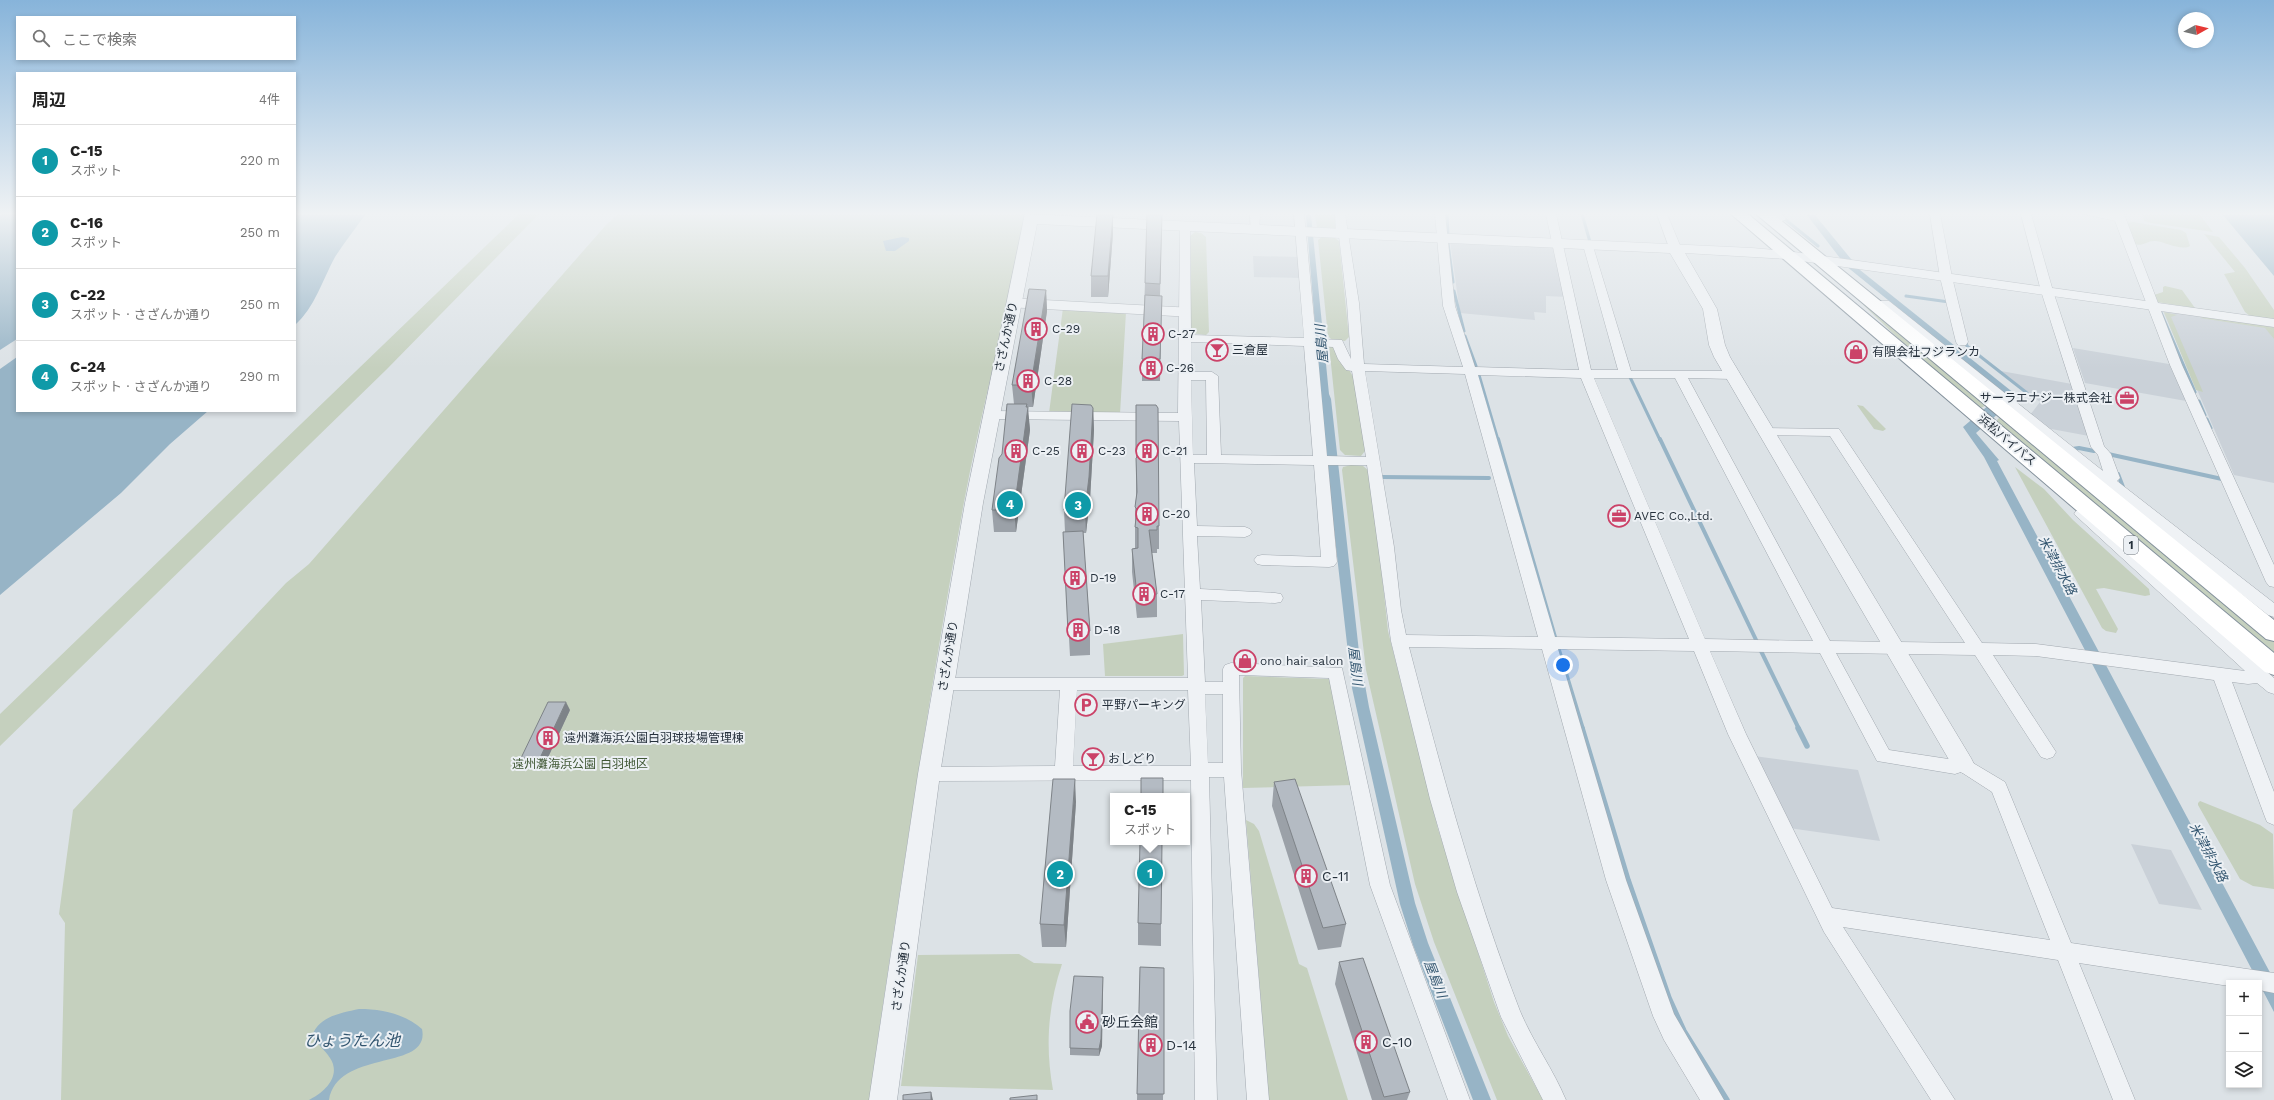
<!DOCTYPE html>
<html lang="ja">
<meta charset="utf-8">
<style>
body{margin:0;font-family:"Work Sans","Noto Sans JP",sans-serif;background:#f6f6f6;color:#222}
.controls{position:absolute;right:12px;bottom:12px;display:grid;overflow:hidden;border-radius:0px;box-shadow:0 2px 6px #0003}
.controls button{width:36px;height:36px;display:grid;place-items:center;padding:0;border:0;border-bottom:1px solid #e0e0e0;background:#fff;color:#222;font:20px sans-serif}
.compass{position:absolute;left:2178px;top:12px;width:36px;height:36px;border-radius:50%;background:#fff;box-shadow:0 2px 6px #0003;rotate:82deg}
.you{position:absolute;left:1563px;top:665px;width:14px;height:14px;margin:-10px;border:3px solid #fff;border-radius:50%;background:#1a73e8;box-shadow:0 0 0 6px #1a73e833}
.badge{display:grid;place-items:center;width:26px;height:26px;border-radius:50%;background:#111827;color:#fff;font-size:13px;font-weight:700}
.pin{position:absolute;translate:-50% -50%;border:2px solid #fff;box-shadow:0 1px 4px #0006}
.popup{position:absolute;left:1110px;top:793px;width:80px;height:52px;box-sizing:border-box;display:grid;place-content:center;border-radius:0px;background:#fff;filter:drop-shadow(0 1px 3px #0005);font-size:13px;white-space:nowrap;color:#767676}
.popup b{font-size:15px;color:#222}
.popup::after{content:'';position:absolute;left:50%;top:100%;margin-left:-8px;border:8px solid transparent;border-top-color:#fff}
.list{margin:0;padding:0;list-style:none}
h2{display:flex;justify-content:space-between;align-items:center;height:52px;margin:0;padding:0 16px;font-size:17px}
h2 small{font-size:13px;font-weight:400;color:#767676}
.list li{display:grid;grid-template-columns:26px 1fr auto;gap:12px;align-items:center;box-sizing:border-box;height:72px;padding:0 16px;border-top:1px solid #e0e0e0}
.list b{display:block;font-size:15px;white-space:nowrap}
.list p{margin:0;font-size:13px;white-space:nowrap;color:#767676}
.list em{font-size:13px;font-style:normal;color:#767676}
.icon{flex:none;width:22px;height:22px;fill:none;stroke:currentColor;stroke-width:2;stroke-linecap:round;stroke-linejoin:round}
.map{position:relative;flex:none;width:2274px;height:1100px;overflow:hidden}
.search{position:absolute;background:#fff;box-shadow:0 2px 6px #0003;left:16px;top:16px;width:280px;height:44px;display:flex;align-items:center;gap:10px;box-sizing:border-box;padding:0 14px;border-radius:0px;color:#767676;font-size:15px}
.panel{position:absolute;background:#fff;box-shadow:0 2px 6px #0003;left:16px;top:72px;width:280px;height:340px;border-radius:0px}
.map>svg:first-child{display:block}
.built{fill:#cad1d8}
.green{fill:#c5d0be}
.water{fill:#97b4c6}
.pier{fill:#dce2e6}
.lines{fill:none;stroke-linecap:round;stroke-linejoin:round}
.stream-far2{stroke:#97b4c6;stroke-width:3}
.stream-far1{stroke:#97b4c6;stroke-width:4}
.stream{stroke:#97b4c6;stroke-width:5.5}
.pedestrian-casing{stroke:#a2a9b0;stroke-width:10}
.minor-casing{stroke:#a2a9b0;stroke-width:1}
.tertiary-casing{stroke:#a2a9b0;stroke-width:1}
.trunk-casing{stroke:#84919c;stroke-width:2}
.pedestrian{stroke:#eff2f5;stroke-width:9}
.minor{fill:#eff2f5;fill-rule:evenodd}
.tertiary{fill:#eff2f5;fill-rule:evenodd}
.trunk{fill:#fff;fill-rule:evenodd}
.wall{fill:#9ba1a8}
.shaded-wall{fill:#7e8388}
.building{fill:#b4bbc3;stroke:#7e8388}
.labels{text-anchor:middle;stroke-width:4;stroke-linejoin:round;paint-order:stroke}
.shield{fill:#ecf0f4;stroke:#616a73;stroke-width:1}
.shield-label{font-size:11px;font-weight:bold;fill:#26313c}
.poi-label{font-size:12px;fill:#26313c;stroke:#ecf0f4;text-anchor:start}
.street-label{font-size:12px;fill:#26313c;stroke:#ecf0f4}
.park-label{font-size:12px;fill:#3f5734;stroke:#ecf0f4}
.water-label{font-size:13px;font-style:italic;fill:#32556f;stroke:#ecf0f4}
.near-poi-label{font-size:14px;fill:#26313c;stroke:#ecf0f4;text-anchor:start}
.near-water-label{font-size:16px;font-style:italic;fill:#32556f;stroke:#ecf0f4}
</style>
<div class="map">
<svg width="2274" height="1100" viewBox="0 0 2274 1100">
<rect width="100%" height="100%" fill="#dce2e6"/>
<!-- built -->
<path class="built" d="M1450 241 1555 248 1567 297 1546 296V313L1534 312 1535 320 1460 313Z
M1253 256 1300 257 1302 278 1254 277Z
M2163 311 2274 326V483L2234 475Z
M2073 348 2169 364 2186 401 2085 383Z
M2001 371 2072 384 2089 436 2046 428 2030 415 2040 402Z
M1754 756 1858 770 1880 841 1789 828Z
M2131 844 2171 850 2202 910 2159 904Z"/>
<!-- green -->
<path class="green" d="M519 214 538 215 387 369 0 746V714Z
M617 215H1025C1008 311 982 406 964 502 928 701 898 900 869 1100H61L65 923 59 914 73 810 286 583 309 564 606 225Z
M1315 215H1336L1335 228 1317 227Z
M2143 215H2200L2213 232 2151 223 2144 221Z
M2133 222 2181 230 2186 233 2190 246C2181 251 2165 242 2156 241 2147 240 2143 247 2134 244L2126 223Z
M1195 232 1201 233 1206 237 1209 332 1206 335 1191 333 1189 237Z
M2204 234 2219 237 2245 268 2274 310V319L2250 316 2245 312 2224 274 2235 272Z
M1322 237 1335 238 1339 241 1349 337 1345 341 1332 340 1328 336 1318 240Z
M1831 277H1833L1986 405 1978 410 1926 365 1854 296Z
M2165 286 2182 290 2195 308 2157 302 2154 295 2163 292V287Z
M1063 308 1126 312 1120 414 1049 413Z
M2164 312 2177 315 2171 317 2203 392 2196 390Z
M2203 317 2271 326 2274 328V339L2265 328 2200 318Z
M1333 344 1354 378 1365 451 1361 456 1345 455 1340 450 1329 345Z
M1857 405 1863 406 1886 429 1883 431 1874 429Z
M2000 417 2274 641V657L1994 423Z
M1351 465 1363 466 1368 470 1379 547 1388 631 1438 829 1494 1002 1508 1036 1543 1100H1497L1434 942 1415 884 1366 670 1342 470 1343 467Z
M2015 467 2044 489 2073 520 2149 589 2150 595 2145 596 2104 588 2096 589 2118 629 2116 633 2106 631 2102 628Z
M1183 634 1184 675 1182 676H1105L1103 644Z
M1245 676 1329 679 1332 682 1353 785 1243 788V678Z
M2200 801 2260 825 2273 834 2274 889 2253 886 2240 879 2198 805V803Z
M1246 820 1254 824 1259 831 1299 964 1307 968 1348 1100H1269Z
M1019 954 1034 963 1062 964C1048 1006 1045 1046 1053 1090L901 1086 918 955Z"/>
<!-- water -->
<path class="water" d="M17 214V411H208L170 444 121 493 0 595V215Z
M295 215H365C355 229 344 243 335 257 322 281 315 307 295 325Z
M1306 215H1311L1329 394 1331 399 1359 652 1369 707 1415 903 1428 943 1491 1100H1473L1413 945 1400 904 1352 688 1326 459Z
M1807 215H1815L1860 270 2015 394 2016 398 1976 433 1999 460 1997 461 2274 980V1012L1984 457 1963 427 2003 393 1846 266Z
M2223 215H2274V276Z
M902 237 909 238V241L895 251H886L883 241Z
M359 1009C382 1009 405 1014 422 1029 431 1072 338 1048 329 1100H309C324 1093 342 1076 330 1058 325 1050 317 1044 312 1036 319 1016 341 1013 359 1009Z"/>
<!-- pier -->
<path class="pier" d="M17 339V357L0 369V350Z"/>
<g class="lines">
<!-- stream-far2 -->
<path class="stream-far2" d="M1447 214 1448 235
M1582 214 1590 242
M1781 216 1818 246
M1448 243 1453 282
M1454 291 1464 331
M1906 296 1949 302
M2160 310 2195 392
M1465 336 1476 366
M1965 339 1967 346 2027 393
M1479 375 1498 440
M1629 375 1660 440
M2199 401 2205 415
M2207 419 2211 428"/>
<!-- stream-far1 -->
<path class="stream-far1" d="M1498 439 1555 637
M1660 439 1758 644
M2072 449 2079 448 2094 451
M2108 454 2222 479
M2118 474 2123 487
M1381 477 1489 478
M1760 649 1799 729
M1559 650 1583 729"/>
<!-- stream -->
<path class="stream" d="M1582 728 1628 880 1669 998 1684 1031 1727 1100
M1798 728 1807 746"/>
<!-- pedestrian casing -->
<g class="pedestrian-casing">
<path id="pedestrian" d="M1014 303 1184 312"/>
</g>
<!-- minor casing -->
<g class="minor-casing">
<path id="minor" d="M1250 214H1260L1259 232H1251Z
M1294 214H1304L1316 339 1342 340 1351 359 1347 303 1339 236 1336 233 1335 214H1345L1359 303 1364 364 1463 367 1443 306 1435 214H1445L1455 306 1475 367 1579 370 1546 214H1556L1591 370H1618L1583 245 1588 242 1592 243 1631 371H1733L1739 375 1733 379 1688 378 1830 641 1965 643 1830 436 1766 435 1759 431 1761 428 1839 429 1982 643 2036 644 2245 671 2074 514 2076 511 2089 508 2094 510 2096 513 2093 517 2274 678V694L2268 692 2257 683 2248 684 2232 682 2274 792V825L2267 822 2265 817 2214 680 2036 656 1993 655 2056 752 2053 757 2047 759 2041 757 1975 655 1836 653 1889 750 1955 760 1963 757 2005 782 2071 943 2274 973V993L2259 990V983H2229V986L2079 963 2135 1100H2113L2058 960 1843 927 1955 1100H1931L1824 932 1728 734 1694 651 1558 649 1626 880 1674 1014 1724 1100H1700L1664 1040 1653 1016 1606 880 1542 649 1409 647C1441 770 1474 892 1520 1011 1533 1042 1553 1069 1566 1100H1543L1501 1017 1457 892 1430 799 1391 641 1367 465H1328L1337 562 1334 566 1329 567 1262 565 1257 564 1254 560 1257 556 1262 555 1321 557 1314 465 1194 463 1197 526 1245 527 1250 529 1252 532 1250 535 1245 537 1197 536 1200 589 1275 593 1281 594 1283 598 1281 602 1275 603 1201 600 1205 682H1223V669L1225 665 1231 663 1342 668 1390 885 1470 1100H1448L1370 885 1329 678 1239 675 1241 770 1269 1100H1247L1224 777H1209L1217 1100H1195L1191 780 929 781 923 779 920 774 923 769 929 767 1055 766 1060 690H944L938 688 936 684 938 680 944 678H1188L1179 421 990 419 983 415 990 411 1178 413 1180 226 1185 223 1190 226 1191 335 1304 338ZM1191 342 1304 346 1313 456 1221 455 1218 376 1212 372H1191ZM1317 346 1333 347 1338 359 1346 370 1352 371 1366 457 1327 456ZM1365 371 1465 374 1538 637 1406 635 1401 610 1394 547ZM1478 375 1581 378 1689 639 1555 637ZM1594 378H1675L1813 641 1705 639ZM1191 380H1206L1207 455H1193ZM1710 651 1820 653 1877 761 1955 774 1961 772 1992 792 2050 940 1832 908 1746 734ZM1077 690H1188L1191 766H1073ZM1205 694H1223V763H1208Z
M1657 214H1667L1682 250 1680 252 1676 253 1670 250Z
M1770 214H1782L1786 219 1781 222H1766V218L1772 217Z
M1930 214H1940L1952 277 1968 342 1966 345H1958L1956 342 1940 277Z
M2021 214H2031L2053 291 2104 446 2111 454 2120 478 2117 481 2274 603V617L2268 615 2005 408 1883 307 1873 309 1867 305 1873 301H1889L2103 471 2098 455 2091 447 2041 291Z
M2084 214H2124L2158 303 2274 319V327L2161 311 2182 365 2274 565V587L2269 586 2266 582 2170 365 2115 221Z"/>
</g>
<!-- tertiary casing -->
<g class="tertiary-casing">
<path id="tertiary" d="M1025 214 1752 248 1787 251 2153 302 2160 306 2153 310 1787 259 1685 253 1717 309 1725 345 1730 357 1971 758 1974 764 1971 770 1963 773 1955 770 1714 357 1709 345 1703 309 1670 253 1037 224 983 503 940 774 897 1100H869L918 774 965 503Z"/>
</g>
<!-- trunk casing -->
<g class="trunk-casing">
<path id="trunk" d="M1731 214H1748L2274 653V675L2265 672Z
M1756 214H1773L2274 620V641L2266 639Z"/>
</g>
<!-- pedestrian -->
<use href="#pedestrian" class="pedestrian"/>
<!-- minor -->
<use href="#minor" class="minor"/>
<!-- tertiary -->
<use href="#tertiary" class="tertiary"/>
<!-- trunk -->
<use href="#trunk" class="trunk"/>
</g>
<!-- wall -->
<path class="wall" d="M1113 214V233L1108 297H1091V276Z
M1162 215 1160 296H1162L1160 381H1142V359L1145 283Z
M1046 290 1047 311 1033 407H1027L1030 430 1016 532H994L992 510 1002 454 1014 404 1012 385Z
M1136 405 1159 526V549H1157V553H1152L1157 594V617L1137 618 1132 572V549L1135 548V507L1136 498Z
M1093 408 1094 430 1090 499 1086 533H1083L1090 631V655L1070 656 1063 532H1065L1064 510Z
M570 710 544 766H525L521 758Z
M1274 782 1346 924 1341 947 1318 950 1272 806Z
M1076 802 1066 947H1042L1040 924Z
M1138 923 1161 924V946L1138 945Z
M1339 962 1410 1092 1407 1100H1372L1335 984Z
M1140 967 1164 968 1163 1100H1137Z
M1103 977 1102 1046 1099 1056 1070 1055V1048Z"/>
<!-- shaded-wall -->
<path class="shaded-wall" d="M1113 214V233L1108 297V276Z
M1046 290 1047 311 1033 407 1031 385Z
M1027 404V413L1028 407 1030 430 1016 532 1014 510Z
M1093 408 1094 430 1090 499 1086 533 1085 510Z
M566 702 570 710 544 766 540 758Z
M1075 779 1076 802 1066 947 1064 925Z
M1103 977 1102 1046 1099 1056V1049Z
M931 1092 933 1100H931Z"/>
<!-- building -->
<path class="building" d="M1097 214H1113L1108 276H1091Z
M1147 214 1162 215 1160 284 1145 283Z
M1029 289 1046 290 1031 385H1012Z
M1145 295 1162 296 1160 359H1142Z
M1007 404H1027L1026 407H1028L1014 510H992L999 458 1002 454Z
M1072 404 1091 405 1093 408 1089 477 1085 510H1064Z
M1136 405H1156L1158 408 1159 526H1157V530H1149L1157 594 1137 595 1132 549 1138 548V528L1135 527 1137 509 1135 507 1137 492 1136 458 1138 456 1136 451Z
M1083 531 1090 631 1068 632 1063 532Z
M548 702H566L540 758H521Z
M1141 778H1163V796H1141Z
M1053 779H1075L1064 925 1040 924Z
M1295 779 1346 924 1323 928 1274 782Z
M1140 842H1162L1161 924 1138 923Z
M1363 958 1410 1092 1384 1097 1339 962Z
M1140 967 1164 968V1094H1137Z
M1074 976 1103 977 1101 1039 1099 1049 1070 1048V1011Z
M931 1092V1100H903V1095Z
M1037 1095V1100H1010V1098Z"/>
<!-- sky -->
<linearGradient id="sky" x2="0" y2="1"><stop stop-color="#87b4da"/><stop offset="0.58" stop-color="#eff2f4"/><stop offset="1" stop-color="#eff2f4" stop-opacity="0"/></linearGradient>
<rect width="2274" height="368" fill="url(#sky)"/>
<!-- icons -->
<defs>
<g id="building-ring" transform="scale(1.15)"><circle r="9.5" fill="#ecf0f4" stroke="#cb4268" stroke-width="1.5"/><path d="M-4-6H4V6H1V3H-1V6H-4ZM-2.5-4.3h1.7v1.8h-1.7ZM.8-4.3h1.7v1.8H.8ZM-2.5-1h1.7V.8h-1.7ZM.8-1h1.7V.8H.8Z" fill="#cb4268"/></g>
<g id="bar-ring" transform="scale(1.15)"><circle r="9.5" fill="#ecf0f4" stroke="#cb4268" stroke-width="1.5"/><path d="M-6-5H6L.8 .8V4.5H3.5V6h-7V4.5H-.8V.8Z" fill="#cb4268"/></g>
<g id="shop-ring" transform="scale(1.15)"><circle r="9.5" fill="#ecf0f4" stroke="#cb4268" stroke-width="1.5"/><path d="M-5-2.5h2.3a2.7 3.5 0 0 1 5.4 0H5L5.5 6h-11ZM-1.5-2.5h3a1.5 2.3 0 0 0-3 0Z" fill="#cb4268"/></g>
<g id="office-ring" transform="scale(1.15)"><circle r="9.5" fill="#ecf0f4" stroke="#cb4268" stroke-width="1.5"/><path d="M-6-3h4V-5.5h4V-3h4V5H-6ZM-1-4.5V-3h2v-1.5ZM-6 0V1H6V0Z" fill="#cb4268"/></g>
<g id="parking-ring" transform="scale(1.15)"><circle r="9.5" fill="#ecf0f4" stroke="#cb4268" stroke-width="1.5"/><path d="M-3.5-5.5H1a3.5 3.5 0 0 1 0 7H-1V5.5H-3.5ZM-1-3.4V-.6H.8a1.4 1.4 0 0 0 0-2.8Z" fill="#cb4268"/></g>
<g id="civic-ring" transform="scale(1.15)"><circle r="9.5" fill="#ecf0f4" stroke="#cb4268" stroke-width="1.5"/><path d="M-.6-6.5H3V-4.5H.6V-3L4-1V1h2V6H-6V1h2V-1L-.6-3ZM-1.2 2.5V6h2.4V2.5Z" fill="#cb4268"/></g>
</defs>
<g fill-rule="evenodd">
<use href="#building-ring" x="1036" y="329"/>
<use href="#building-ring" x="1153" y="334"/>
<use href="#bar-ring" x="1217" y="350"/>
<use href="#shop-ring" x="1856" y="352"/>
<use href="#building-ring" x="1151" y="368"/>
<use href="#building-ring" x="1028" y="381"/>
<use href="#office-ring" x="2127" y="398"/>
<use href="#building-ring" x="1016" y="451"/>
<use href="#building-ring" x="1082" y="451"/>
<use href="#building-ring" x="1147" y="451"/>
<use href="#building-ring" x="1147" y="514"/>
<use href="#office-ring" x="1619" y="516"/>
<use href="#building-ring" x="1075" y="578"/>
<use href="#building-ring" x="1144" y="594"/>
<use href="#building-ring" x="1078" y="630"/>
<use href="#shop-ring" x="1245" y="661"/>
<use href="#parking-ring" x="1086" y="705"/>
<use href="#building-ring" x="548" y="738"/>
<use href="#bar-ring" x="1093" y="759"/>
<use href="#building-ring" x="1306" y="876"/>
<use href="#civic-ring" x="1087" y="1022"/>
<use href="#building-ring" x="1366" y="1042"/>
<use href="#building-ring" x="1151" y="1045"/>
</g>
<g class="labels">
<!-- shield labels -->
<rect class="shield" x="2124" y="536" width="14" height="18" rx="3"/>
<g class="shield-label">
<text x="2131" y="549">1</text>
</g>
<!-- poi labels -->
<g class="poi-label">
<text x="1052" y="333">C-29</text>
<text x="1168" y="338">C-27</text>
<text x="1232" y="354">三倉屋</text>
<text x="1872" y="356">有限会社フジランカ</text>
<text x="1166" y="372">C-26</text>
<text x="1044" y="385">C-28</text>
<text x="2112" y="402" text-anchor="end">サーラエナジー株式会社</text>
<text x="1032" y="455">C-25</text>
<text x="1098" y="455">C-23</text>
<text x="1162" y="455">C-21</text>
<text x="1162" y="518">C-20</text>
<text x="1634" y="520">AVEC Co.,Ltd.</text>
<text x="1090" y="582">D-19</text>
<text x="1160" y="598">C-17</text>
<text x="1094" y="634">D-18</text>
<text x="1260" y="665">ono hair salon</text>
<text x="1102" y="709">平野パーキング</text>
<text x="564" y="742">遠州灘海浜公園白羽球技場管理棟</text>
<text x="1108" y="763">おしどり</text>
</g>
<!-- street labels -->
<g class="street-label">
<text transform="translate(1006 337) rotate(-78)" y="4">さざんか通り</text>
<text transform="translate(2007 440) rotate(40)" y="4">浜松バイパス</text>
<text transform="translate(948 656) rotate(-81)" y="4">さざんか通り</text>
<text transform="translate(901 976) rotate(-82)" y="4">さざんか通り</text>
</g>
<!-- park labels -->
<g class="park-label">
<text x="580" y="768">遠州灘海浜公園 白羽地区</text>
</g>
<!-- water labels -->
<g class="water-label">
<text transform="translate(1321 344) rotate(-95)" y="5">屋島川</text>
<text transform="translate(2058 565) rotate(62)" y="5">米津排水路</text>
<text transform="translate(1356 666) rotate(83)" y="5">屋島川</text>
<text transform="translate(2209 852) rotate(62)" y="5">米津排水路</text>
<text transform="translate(1436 979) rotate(69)" y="5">屋島川</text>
</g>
<!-- near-poi labels -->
<g class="near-poi-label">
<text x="1322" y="881">C-11</text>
<text x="1102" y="1027">砂丘会館</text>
<text x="1382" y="1047">C-10</text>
<text x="1166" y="1050">D-14</text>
</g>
<!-- near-water labels -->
<g class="near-water-label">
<text x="352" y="1046">ひょうたん池</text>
</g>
</g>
</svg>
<div class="controls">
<button>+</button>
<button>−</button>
<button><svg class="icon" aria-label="layers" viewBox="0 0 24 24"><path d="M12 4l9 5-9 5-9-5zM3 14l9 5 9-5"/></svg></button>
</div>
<svg class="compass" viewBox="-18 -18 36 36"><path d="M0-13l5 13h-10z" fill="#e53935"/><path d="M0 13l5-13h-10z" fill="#767676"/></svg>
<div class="you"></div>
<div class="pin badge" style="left:1150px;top:873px;background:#0f9aa8">1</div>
<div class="popup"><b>C-15</b>スポット</div>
<div class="pin badge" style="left:1060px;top:874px;background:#0f9aa8">2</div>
<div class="pin badge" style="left:1078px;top:505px;background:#0f9aa8">3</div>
<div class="pin badge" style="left:1010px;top:504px;background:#0f9aa8">4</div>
<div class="search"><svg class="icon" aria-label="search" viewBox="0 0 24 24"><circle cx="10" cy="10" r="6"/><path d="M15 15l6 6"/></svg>ここで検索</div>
<section class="panel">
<h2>周辺<small>4件</small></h2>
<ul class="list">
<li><span class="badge" style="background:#0f9aa8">1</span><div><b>C-15</b><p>スポット</p></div><em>220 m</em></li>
<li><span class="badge" style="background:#0f9aa8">2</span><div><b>C-16</b><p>スポット</p></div><em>250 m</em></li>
<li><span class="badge" style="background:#0f9aa8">3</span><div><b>C-22</b><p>スポット · さざんか通り</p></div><em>250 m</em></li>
<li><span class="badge" style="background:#0f9aa8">4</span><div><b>C-24</b><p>スポット · さざんか通り</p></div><em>290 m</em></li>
</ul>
</section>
</div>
